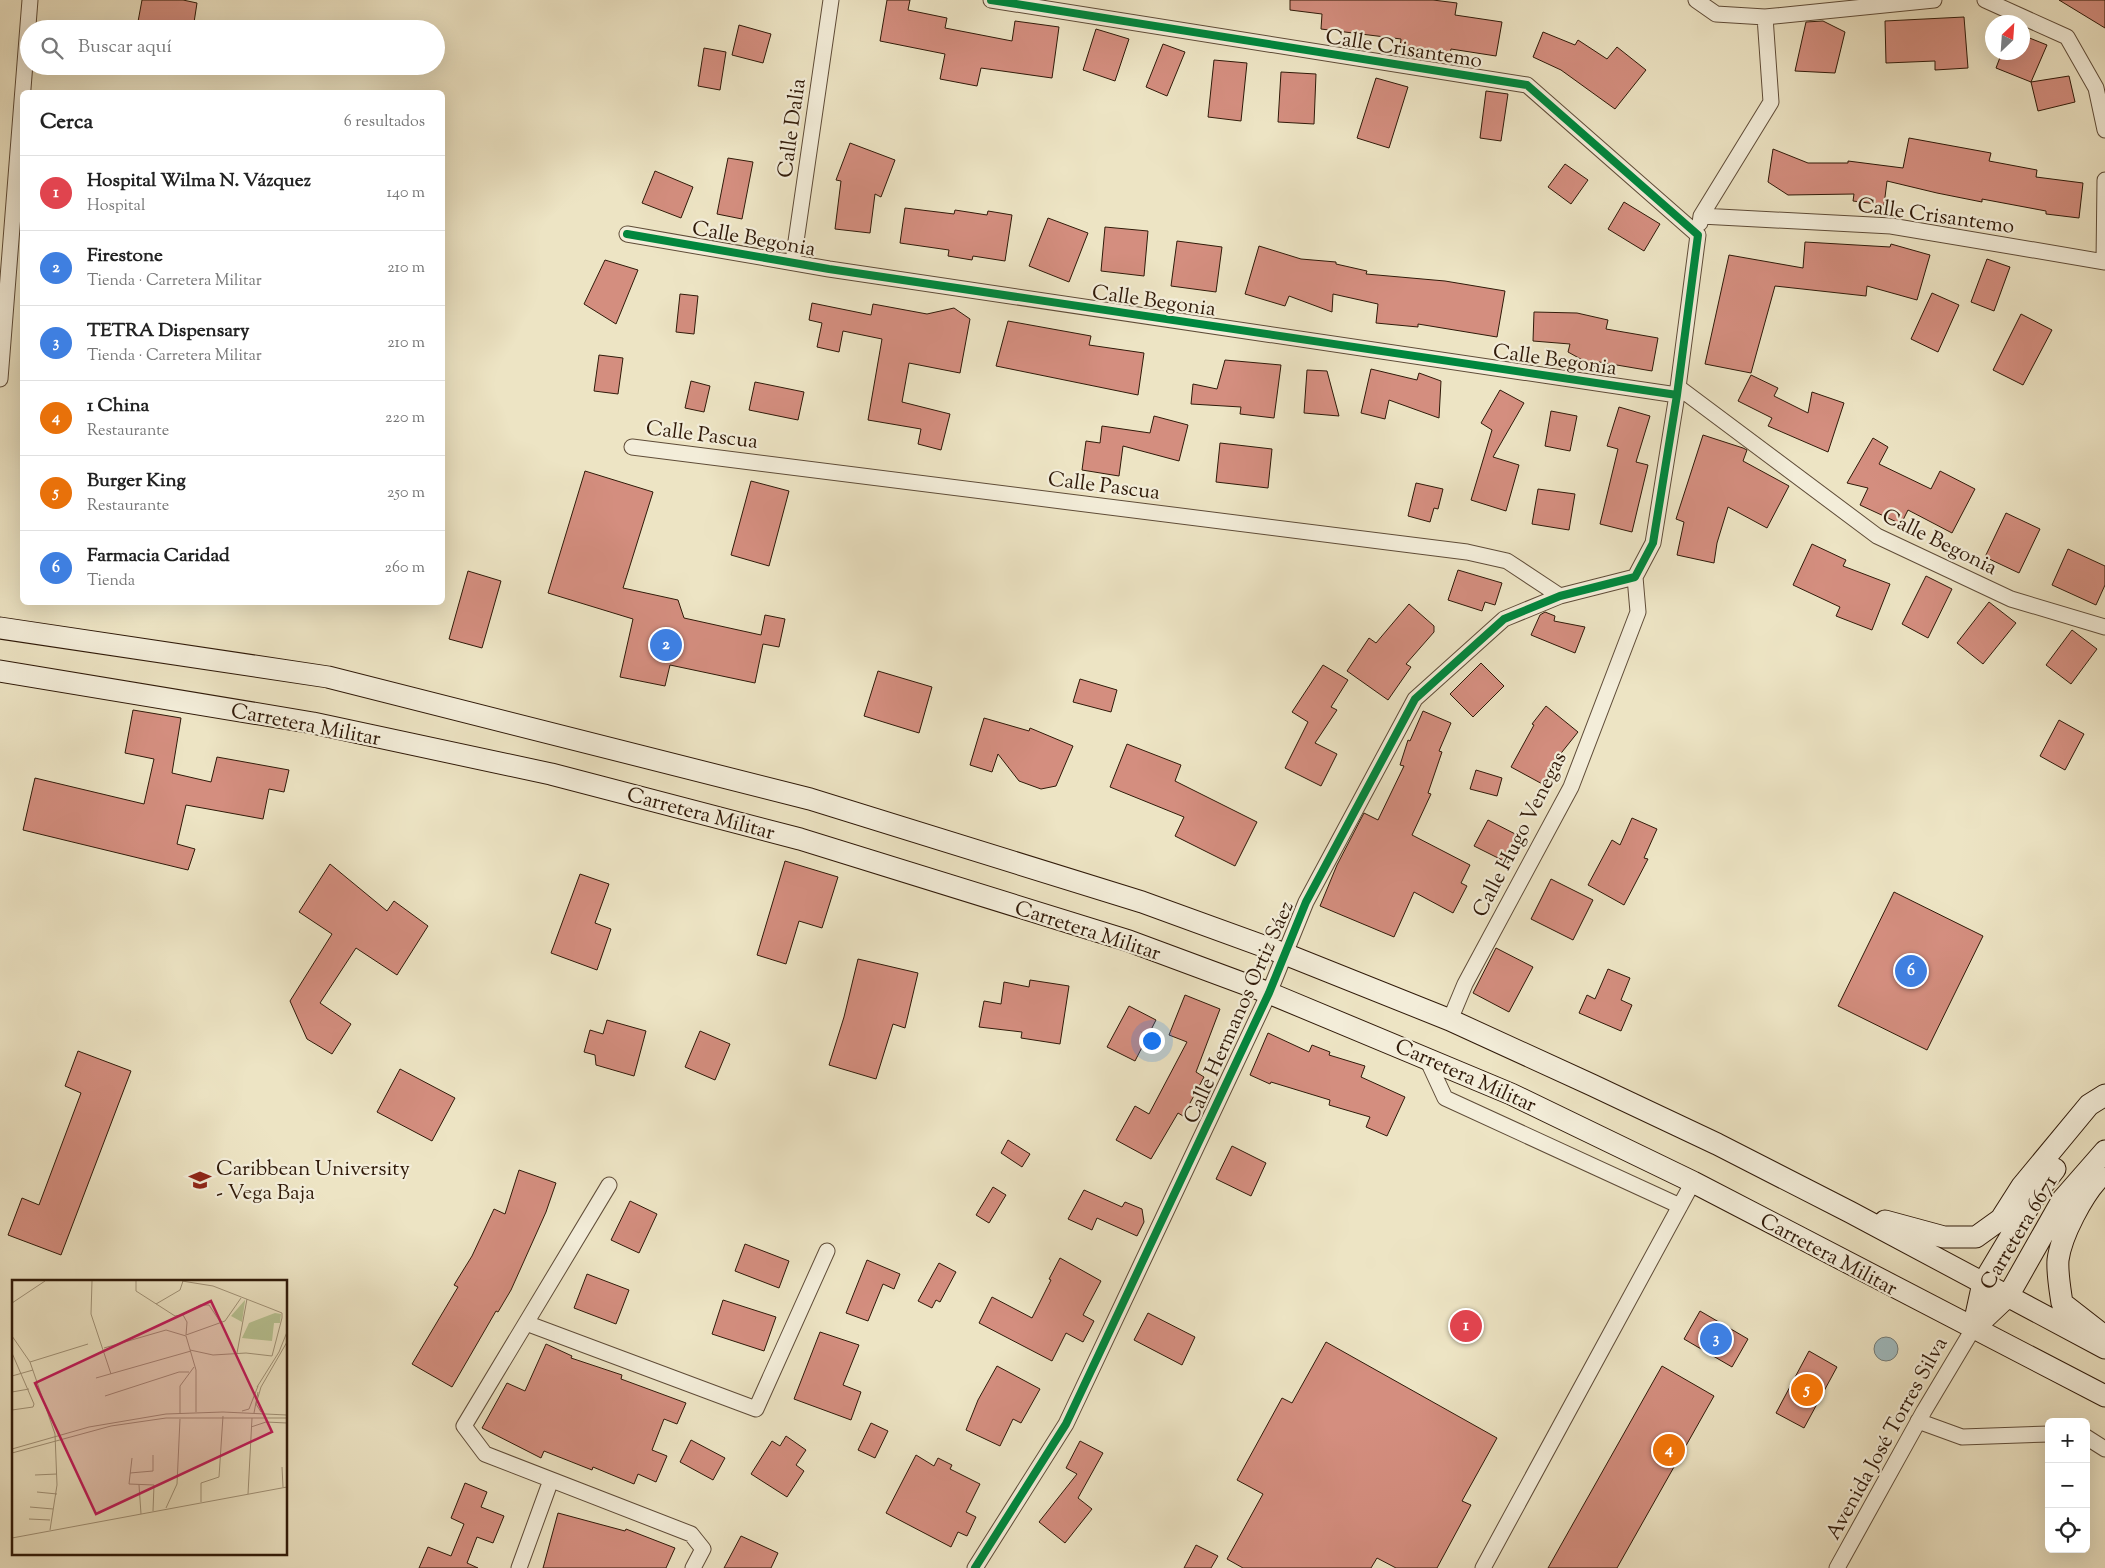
<!DOCTYPE html>
<html lang="es">
<meta charset="utf-8">
<style>
body{margin:0;font-family:"Sorts Mill Goudy",serif;background:#f6f6f6;color:#222}
.controls{position:absolute;right:15px;bottom:15px;display:grid;overflow:hidden;border-radius:8px;box-shadow:0 5px 20px #0002}
.controls button{width:45px;height:45px;display:grid;place-items:center;padding:0;border:0;border-bottom:1px solid #e0e0e0;background:#fff;color:#222;font:25px sans-serif}
.compass{position:absolute;left:1985px;top:15px;width:45px;height:45px;border-radius:50%;background:#fff;box-shadow:0 5px 20px #0002;rotate:25deg}
.you{position:absolute;left:1151px;top:1040px;width:18px;height:18px;margin:-12px;border:4px solid #fff;border-radius:50%;background:#1a73e8;box-shadow:0 0 0 8px #1a73e833}
.badge{display:grid;place-items:center;width:32px;height:32px;border-radius:50%;background:#7c3aed;color:#fff;font-size:16px;font-weight:700}
.pin{position:absolute;translate:-50% -50%;border:2px solid #fff;box-shadow:0 1px 5px #0006}
.list{margin:0;padding:0;list-style:none}
h2{display:flex;justify-content:space-between;align-items:center;height:65px;margin:0;padding:0 20px;font-size:21px}
h2 small{font-size:16px;font-weight:400;color:#767676}
.list li{display:grid;grid-template-columns:32px 1fr auto;gap:15px;align-items:center;box-sizing:border-box;height:75px;padding:0 20px;border-top:1px solid #e0e0e0}
.list b{display:block;font-size:19px;white-space:nowrap}
.list p{margin:0;font-size:16px;white-space:nowrap;color:#767676}
.list em{font-size:16px;font-style:normal;color:#767676}
.icon{flex:none;width:28px;height:28px;fill:none;stroke:currentColor;stroke-width:2;stroke-linecap:round;stroke-linejoin:round}
.map{position:relative;flex:none;width:2105px;height:1568px;overflow:hidden}
.search{position:absolute;background:#fff;box-shadow:0 5px 20px #0002;left:20px;top:20px;width:425px;height:55px;display:flex;align-items:center;gap:12px;box-sizing:border-box;padding:0 18px;border-radius:28px;color:#767676;font-size:19px}
.panel{position:absolute;background:#fff;box-shadow:0 5px 20px #0002;left:20px;top:90px;width:425px;height:515px;border-radius:8px}
.map>svg:first-child{display:block}
.water{fill:#9fbbc0;stroke:#737b77}
.building{fill:#d48e7f;stroke:#301a09}
.lines{fill:none;stroke-linecap:round;stroke-linejoin:round}
.street-casing{stroke:#5f4c38;stroke-width:17}
.secondary-casing{stroke:#301a09;stroke-width:23}
.street{stroke:#f3edd9;stroke-width:15}
.secondary{stroke:#f3edd9;stroke-width:21}
.cycleway-casing{stroke:#f3edd9;stroke-width:11}
.cycleway{stroke:#00873e;stroke-width:8}
.labels{text-anchor:middle;stroke-width:4.5;stroke-linejoin:round;paint-order:stroke}
.street-label{font-size:21px;fill:#301a09;stroke:#f3edd9}
.poi-label{font-size:21px;fill:#301a09;stroke:#f3edd9;text-anchor:start}
.inset-road{fill:none;stroke:#a19379;stroke-width:1}
.view{fill:#c2185b;fill-opacity:0.15;stroke:#c2185b;stroke-width:2.5}
.inset-edge{fill:none;stroke:#301a09;stroke-width:2.5}
</style>
<div class="map">
<svg width="2105" height="1568" viewBox="0 0 2105 1568">
<rect width="100%" height="100%" fill="#ede4c4"/>
<filter id="stains"><feTurbulence type="fractalNoise" baseFrequency=".004" numOctaves="4"/><feColorMatrix values="0 0 0 0 .2 0 0 0 0 .09 0 0 0 0 .02 0 0 0 .5 -.17"/></filter>
<radialGradient id="worn" r=".72"><stop offset=".6" stop-color="#630" stop-opacity="0"/><stop offset="1" stop-color="#630" stop-opacity=".3"/></radialGradient>
<!-- water -->
<path class="water" d="M1874 1349a12 12 0 1 1 24 0a12 12 0 1 1-24 0Z"/>
<!-- building -->
<path class="building" d="M142 0H183L197 3 193 29 137 27Z
M887 0H910L908 10 947 18 945 28 1012 41 1015 21 1059 27 1052 78 981 68 977 86 940 79 945 54 880 41Z
M1290 0H1433L1457 3 1455 15 1502 22 1496 56 1451 49 1450 54 1400 47 1401 39 1321 29 1322 14 1290 10Z
M2059 0H2105V28Z
M1964 17 1968 68 1935 70V61L1886 63 1885 21Z
M1823 21 1845 32 1835 73 1795 71 1806 22Z
M739 25 771 34 763 63 732 55Z
M1096 29 1129 39 1115 81 1083 70Z
M1543 32 1575 45 1578 40 1607 59 1617 47 1646 70 1615 109 1561 70 1533 57Z
M2022 35 2047 45 2031 82 1996 68 2002 52H2022Z
M1163 44 1185 52 1167 96 1146 87Z
M704 48 726 52 720 90 698 86Z
M1214 60 1247 63 1241 121 1208 117Z
M1281 72 1316 74 1314 124 1278 122Z
M2069 76 2075 102 2038 111 2031 82Z
M1376 78 1408 87 1389 148 1357 138Z
M1486 91 1508 94 1501 141 1480 138Z
M1909 138 1991 153 1989 161 2037 170 2036 177 2083 183 2079 218 2046 214V211L1982 199V202L1937 193 1887 181 1884 205 1853 201 1854 194 1788 195 1768 182 1773 149 1808 163H1848V161L1903 168Z
M850 143 895 160 881 197 875 194 870 233 835 229 841 181 836 180Z
M728 158 753 162 742 219 717 214Z
M1565 164 1588 180 1571 204 1548 187Z
M655 171 693 187 681 218 642 203Z
M1624 202 1660 224 1644 251 1608 229Z
M905 208 954 214 955 210 987 215 988 211 1012 215 1005 261 973 256 972 260 948 256 949 250 900 243Z
M1048 218 1088 233 1069 282 1029 266Z
M1105 227 1148 231 1144 276 1101 271Z
M1177 241 1222 247 1216 292 1171 286Z
M1805 242 1890 247 1891 244 1930 255 1917 300 1867 286 1866 296 1775 286 1751 373 1705 364 1729 255 1803 268Z
M1259 246 1301 259 1336 262V264L1367 271 1366 274 1445 281 1505 291 1497 337 1418 324V327L1376 323 1378 304 1333 294 1332 312 1289 296 1285 306 1245 294Z
M1987 259 2010 267 1994 311 1971 302Z
M605 260 638 270 616 324 584 304Z
M1932 293 1959 305 1938 352 1911 339Z
M680 294 698 296 694 334 676 332Z
M812 303 871 315 873 304 927 314 954 308 970 319 960 373 909 363 902 402 950 414 941 450 918 444 921 429 868 420 882 339 843 331 839 352 817 347 822 323 809 320Z
M1534 312 1577 313 1608 320 1606 329 1658 338 1652 371 1599 362 1597 368 1568 352 1570 344 1533 341Z
M2021 314 2052 330 2023 385 1993 370Z
M1008 321 1091 336 1089 345 1144 353 1138 395 996 366Z
M599 355 623 358 618 394 594 391Z
M1225 360 1281 365 1274 418 1240 414 1241 407 1191 404 1193 384 1217 389Z
M1371 369 1417 380 1419 373 1441 381 1439 418 1389 400 1385 419 1361 413Z
M1307 370 1327 371 1339 416 1304 413Z
M1751 375 1778 388 1774 396 1808 413 1812 392 1844 403 1828 452 1768 426 1772 418 1738 401Z
M691 381 710 386 704 412 685 408Z
M755 382 804 392 798 420 749 410Z
M1500 390 1524 403 1493 457 1519 465 1506 511 1471 500 1492 430 1481 423Z
M1619 407 1650 416 1636 462 1648 465 1632 532 1600 524 1618 449 1607 446Z
M1551 411 1577 416 1570 451 1545 446Z
M1154 416 1188 425 1179 461 1123 446 1119 476 1082 470 1086 441 1100 443 1102 426 1150 433Z
M1703 435 1743 448 1747 450 1743 461 1789 486 1767 528 1728 507 1717 543 1714 563 1677 555 1684 522 1676 519Z
M1873 438 1888 447 1879 464 1931 489 1940 471 1975 489 1952 533 1908 510 1901 524 1860 505 1868 488 1847 483Z
M1220 443 1272 449 1268 488 1216 482Z
M585 471 653 492 623 588 678 600 684 618 761 635 765 615 785 619 779 647 763 644 755 683 670 665 665 686 620 677 633 619 548 593Z
M751 481 789 491 769 566 731 555Z
M1416 483 1443 489 1438 509 1434 508 1430 522 1408 516Z
M1538 489 1575 494 1569 530 1532 524Z
M2006 513 2040 529 2019 573 1985 557Z
M1812 544 1846 560 1843 566 1890 584 1872 630 1836 616 1840 607 1793 585Z
M2068 549 2105 566V585L2096 605 2052 585Z
M1458 570 1502 583 1495 605 1485 602 1482 611 1448 600Z
M468 571 501 581 482 648 449 639Z
M1926 576 1952 589 1928 638 1902 624Z
M1989 602 2016 623 1983 664 1957 643Z
M1409 604 1434 626V632L1406 664 1411 667 1388 700 1347 671 1369 638 1376 643Z
M1545 612 1555 616 1554 621 1585 627 1575 653 1531 635 1540 615Z
M2072 630 2097 649 2071 684 2046 665Z
M1481 663 1504 686 1473 717 1450 694Z
M1323 665 1348 680 1331 707 1337 710 1315 743 1337 754 1321 786 1285 768 1308 722 1292 712Z
M878 671 932 687 919 733 864 716Z
M1080 679 1117 690 1111 712 1073 702Z
M1546 706 1578 732 1554 762 1557 765 1546 786 1511 767 1534 725 1532 724Z
M133 710 181 718 172 773 211 782 217 757 289 770 284 792 269 789 263 819 186 805 177 844 195 849 188 870 23 830 35 778 144 804 154 759 125 753Z
M1423 711 1451 723 1439 751 1442 752 1428 793 1431 794 1412 835 1470 865 1461 883 1467 886 1453 913 1414 892 1394 937 1320 906 1337 865 1364 813 1378 820 1404 766 1400 765 1408 740 1410 741Z
M984 718 1029 731 1030 728 1073 746 1056 786 1041 789 1019 781 998 754 992 772 970 765Z
M2059 720 2084 734 2065 770 2040 756Z
M1127 744 1181 765 1175 781 1257 822 1235 866 1175 836 1184 817 1110 787Z
M1476 770 1502 778 1497 796 1470 789Z
M1632 818 1657 829 1644 858 1648 859 1624 905 1588 885 1612 840 1620 845Z
M1488 820 1521 837 1508 863 1474 846Z
M785 861 838 877 822 928 799 921 786 964 757 955Z
M330 864 387 911 394 901 428 926 397 975 356 948 320 1003 351 1024 332 1054 307 1039 290 1001 332 934 299 912Z
M580 874 609 884 595 923 611 929 597 970 551 953Z
M1551 879 1593 900 1573 940 1531 919Z
M1894 892 1983 936 1927 1050 1838 1006Z
M1496 948 1533 967 1509 1012 1473 993Z
M858 959 918 973 905 1028 893 1024 876 1079 829 1065 844 1017Z
M1608 969 1630 978 1621 1000 1632 1005 1621 1031 1579 1013 1587 995 1595 999Z
M1030 980 1069 986 1060 1044 1021 1038 1022 1032 979 1027 984 1001 1001 1004 1004 982 1029 987Z
M1185 995 1220 1009 1196 1072 1204 1077 1183 1116 1178 1113 1151 1159 1116 1140 1135 1106 1149 1114 1187 1042 1169 1035Z
M1129 1006 1156 1020 1135 1061 1107 1047Z
M607 1020 646 1031 634 1076 596 1065 595 1055 584 1052 590 1030 603 1034Z
M700 1031 730 1044 715 1080 685 1067Z
M1268 1033 1309 1052 1312 1045 1330 1052 1329 1055 1365 1066 1361 1077 1405 1097 1387 1136 1366 1127 1370 1117 1329 1105 1330 1100 1271 1082 1270 1084 1250 1075Z
M78 1051 131 1071 61 1255 8 1235 22 1198 39 1205 81 1093 65 1086Z
M400 1069 455 1098 432 1141 377 1112Z
M1008 1140 1030 1154 1022 1167 1001 1153Z
M1232 1146 1266 1163 1251 1196 1216 1179Z
M519 1170 556 1183 546 1212 511 1290 498 1312 496 1311 452 1387 412 1364 458 1287 454 1285 472 1256 494 1209 505 1214Z
M993 1187 1006 1195 989 1223 976 1215Z
M1084 1190 1122 1207 1125 1202 1142 1209 1144 1222 1137 1236 1097 1218 1092 1230 1068 1219Z
M630 1201 657 1214 639 1253 611 1240Z
M745 1244 789 1261 779 1288 735 1271Z
M1060 1258 1101 1281 1083 1315 1094 1321 1083 1342 1066 1333 1052 1361 979 1323 992 1297 1032 1318 1051 1280 1049 1279Z
M867 1260 900 1274 894 1289 883 1284 868 1321 846 1313Z
M939 1263 956 1272 940 1302 936 1300 932 1308 918 1301Z
M587 1274 629 1290 616 1324 574 1308Z
M723 1300 776 1317 764 1351 712 1334Z
M1700 1311 1748 1339 1732 1367 1684 1339Z
M1148 1313 1195 1337 1182 1365 1134 1340Z
M820 1332 859 1345 843 1385 861 1392 851 1420 794 1399Z
M1326 1342 1497 1438 1462 1501 1471 1505 1437 1568H1396L1377 1558 1371 1568H1243L1227 1559 1263 1494 1237 1480 1282 1398 1292 1403Z
M546 1344 572 1356 571 1358 622 1375 621 1379 686 1403 677 1424 664 1419 652 1450 667 1456 656 1482 638 1474 634 1484 593 1467 592 1470 544 1451 541 1458 482 1428 507 1383 525 1391Z
M1809 1351 1837 1367 1804 1428 1776 1413Z
M997 1366 1040 1389 1021 1423 1013 1419 1000 1446 966 1430 978 1400Z
M1662 1366 1714 1396 1617 1568H1548Z
M871 1423 888 1431 875 1458 858 1450Z
M786 1436 806 1450 796 1465 804 1471 787 1497 751 1474 772 1441 780 1446Z
M691 1440 725 1458 713 1480 680 1462Z
M1080 1441 1103 1453 1078 1498 1092 1509 1065 1543 1039 1522 1077 1474 1066 1468Z
M916 1455 934 1466 938 1458 952 1465 950 1469 980 1484 966 1512 976 1517 967 1536 958 1532 951 1547 886 1513Z
M465 1483 487 1492 481 1507 504 1516 493 1543 477 1537 467 1563 478 1568H419L428 1547 451 1556 464 1524 451 1518Z
M558 1513 625 1531 626 1529 675 1548 666 1568H543Z
M741 1536 778 1553 771 1568H724Z
M1196 1545 1218 1556 1211 1568H1184Z"/>
<g class="lines">
<!-- street casing -->
<g class="street-casing">
<path id="street" d="M991 0 1527 85 1698 235 1677 395 1653 543 1635 577
M1696 0 1716 14 1765 17 1934 0
M1985 0 2067 37 2096 88 2105 130
M1701 216 1891 226 2105 262
M1700 223 1701 216 1771 102 1765 17
M627 234 829 269 1677 395
M793 262 831 0
M2104 262 2105 180
M0 379 30 0
M1678 387 1877 536 2011 599 2105 627
M632 447 1467 552 1507 561 1560 596
M1450 1020 1465 984 1571 787 1638 612 1635 577
M1426 1057 1445 1098 1680 1206
M609 1185 464 1426 485 1454 691 1534 703 1549 693 1568
M526 1323 756 1409 827 1251
M1918 1421 1962 1437 2049 1434
M2086 1437 2105 1449
M519 1568 551 1480
M975 1568 1066 1424 1269 993 1306 902 1415 699 1504 619 1560 596 1635 577
M1483 1568 1693 1182
M1837 1568 1924 1411 1973 1329"/>
</g>
<!-- secondary casing -->
<g class="secondary-casing">
<path id="secondary" d="M0 628 328 677 810 799 1142 902 1285 954 1450 1020 1592 1085 1717 1144 1850 1212 2105 1348
M0 671 313 723 551 774 800 839 1129 941 1269 993 1511 1094 1693 1182 2105 1396
M2100 1177C2083 1194 2061 1236 2058 1260 2057 1273 2060 1289 2062 1303L2103 1335
M1885 1221 1944 1237H1976L2001 1219 2022 1186 2089 1105 2105 1095
M1973 1329 1983 1283 2038 1191 2055 1169
M1973 1329 2008 1296 2063 1199 2105 1151"/>
</g>
<!-- street -->
<use href="#street" class="street"/>
<!-- secondary -->
<use href="#secondary" class="secondary"/>
<!-- cycleway casing -->
<g class="cycleway-casing">
<path id="cycleway" d="M627 234 829 269 1677 395
M975 1568 1066 1424 1269 993 1306 902 1415 699 1504 619 1560 596 1635 577 1653 543 1677 395 1698 235 1527 85 991 0"/>
</g>
<!-- cycleway -->
<use href="#cycleway" class="cycleway"/>
</g>
<!-- icons -->
<defs>
<g id="university-bare" transform="scale(1.725)"><path d="M0-5L7-2L0 1L-7-2ZM-4 1L0 2.5L4 1V4Q0 6-4 4Z" fill="#8f2418" stroke="#f3edd9" stroke-width="2.5" paint-order="stroke"/></g>
</defs>
<g fill-rule="evenodd">
<use href="#university-bare" x="200" y="1180"/>
</g>
<g class="labels">
<!-- street labels -->
<g class="street-label">
<text transform="translate(1404 48) rotate(9)" y="7">Calle Crisantemo</text>
<text transform="translate(791 128) rotate(-82)" y="7">Calle Dalia</text>
<text transform="translate(1936 215) rotate(8)" y="7">Calle Crisantemo</text>
<text transform="translate(754 238) rotate(10)" y="7">Calle Begonia</text>
<text transform="translate(1154 300) rotate(8)" y="7">Calle Begonia</text>
<text transform="translate(1555 359) rotate(8)" y="7">Calle Begonia</text>
<text transform="translate(702 434) rotate(7)" y="7">Calle Pascua</text>
<text transform="translate(1104 485) rotate(7)" y="7">Calle Pascua</text>
<text transform="translate(1940 541) rotate(26)" y="7">Calle Begonia</text>
<text transform="translate(306 724) rotate(11)" y="7">Carretera Militar</text>
<text transform="translate(701 813) rotate(15)" y="7">Carretera Militar</text>
<text transform="translate(1519 834) rotate(-63)" y="7">Calle Hugo Venegas</text>
<text transform="translate(1088 930) rotate(18)" y="7">Carretera Militar</text>
<text transform="translate(1238 1012) rotate(-66)" y="7">Calle Hermanos Ortiz Sáez</text>
<text transform="translate(1466 1075) rotate(24)" y="7">Carretera Militar</text>
<text transform="translate(2018 1232) rotate(-59)" y="7">Carretera 6671</text>
<text transform="translate(1829 1254) rotate(28)" y="7">Carretera Militar</text>
<text transform="translate(1886 1438) rotate(-61)" y="7">Avenida José Torres Silva</text>
</g>
<!-- poi labels -->
<g class="poi-label">
<text x="216" y="1175">Caribbean University<tspan x="216" dy="24">- Vega Baja</tspan></text>
</g>
</g>
<!-- overview -->
<g transform="translate(12 1280)">
<rect width="275" height="275" fill="#ede4c4"/>
<path d="M233 20V21L230 42 219 36ZM263 33 269 34 268 43H262L260 61 230 58 237 43Z" fill="#b8c494"/>
<path class="inset-road" d="M80 1 79 34 99 94M124 1V11L163 36 171 35 188 25H197L209 43M170 1 201 6 260 29 270 33V38L260 76 234 73 201 75 178 70M0 23 33 1M144 24 168 10 171 1M171 35 175 42 174 55M174 55 213 41 229 18M0 56 18 82 43 154 45 205 38 250M92 68 154 50 174 56 184 90V132M0 73 22 124 21 127 0 130M225 73 235 19M18 82 76 64M0 96 21 90M84 98 179 71M245 107 267 72 275 52M249 107 275 62M0 112 17 109M93 116 167 92H177M230 131 237 129 246 106M249 132 244 124 249 107M168 133V106L182 87M242 133 246 112M239 147 254 142 275 143M0 169 77 147 154 134 211 132 275 135M0 173 99 146 154 138H275M120 178 117 204 142 205 141 231M270 187 271 207M118 193 141 191V175M23 195 45 194M127 205 129 234M25 212 45 214M236 214 240 138M189 222V203L207 197 211 136M18 227 41 229M154 228 165 204 168 139M17 239 38 240M0 258 275 207"/>
<path class="view" d="M199 21 260 152 84 234 23 103Z"/>
<rect width="275" height="275" class="inset-edge"/>
</g>
<rect width="100%" height="100%" filter="url(#stains)"/>
<rect width="100%" height="100%" fill="url(#worn)"/>
</svg>
<div class="controls">
<button>+</button>
<button>−</button>
<button><svg class="icon" aria-label="locate" viewBox="0 0 24 24"><circle cx="12" cy="12" r="6"/><path d="M12 2v4M12 18v4M2 12h4M18 12h4"/></svg></button>
</div>
<svg class="compass" viewBox="-18 -18 36 36"><path d="M0-13l5 13h-10z" fill="#e53935"/><path d="M0 13l5-13h-10z" fill="#767676"/></svg>
<div class="you"></div>
<div class="pin badge" style="left:1466px;top:1326px;background:#e0444e">1</div>
<div class="pin badge" style="left:666px;top:645px;background:#3f7fe0">2</div>
<div class="pin badge" style="left:1716px;top:1339px;background:#3f7fe0">3</div>
<div class="pin badge" style="left:1669px;top:1450px;background:#e8710a">4</div>
<div class="pin badge" style="left:1807px;top:1390px;background:#e8710a">5</div>
<div class="pin badge" style="left:1911px;top:971px;background:#3f7fe0">6</div>
<div class="search"><svg class="icon" aria-label="search" viewBox="0 0 24 24"><circle cx="10" cy="10" r="6"/><path d="M15 15l6 6"/></svg>Buscar aquí</div>
<section class="panel">
<h2>Cerca<small>6 resultados</small></h2>
<ul class="list">
<li><span class="badge" style="background:#e0444e">1</span><div><b>Hospital Wilma N. Vázquez</b><p>Hospital</p></div><em>140 m</em></li>
<li><span class="badge" style="background:#3f7fe0">2</span><div><b>Firestone</b><p>Tienda · Carretera Militar</p></div><em>210 m</em></li>
<li><span class="badge" style="background:#3f7fe0">3</span><div><b>TETRA Dispensary</b><p>Tienda · Carretera Militar</p></div><em>210 m</em></li>
<li><span class="badge" style="background:#e8710a">4</span><div><b>1 China</b><p>Restaurante</p></div><em>220 m</em></li>
<li><span class="badge" style="background:#e8710a">5</span><div><b>Burger King</b><p>Restaurante</p></div><em>250 m</em></li>
<li><span class="badge" style="background:#3f7fe0">6</span><div><b>Farmacia Caridad</b><p>Tienda</p></div><em>260 m</em></li>
</ul>
</section>
</div>
